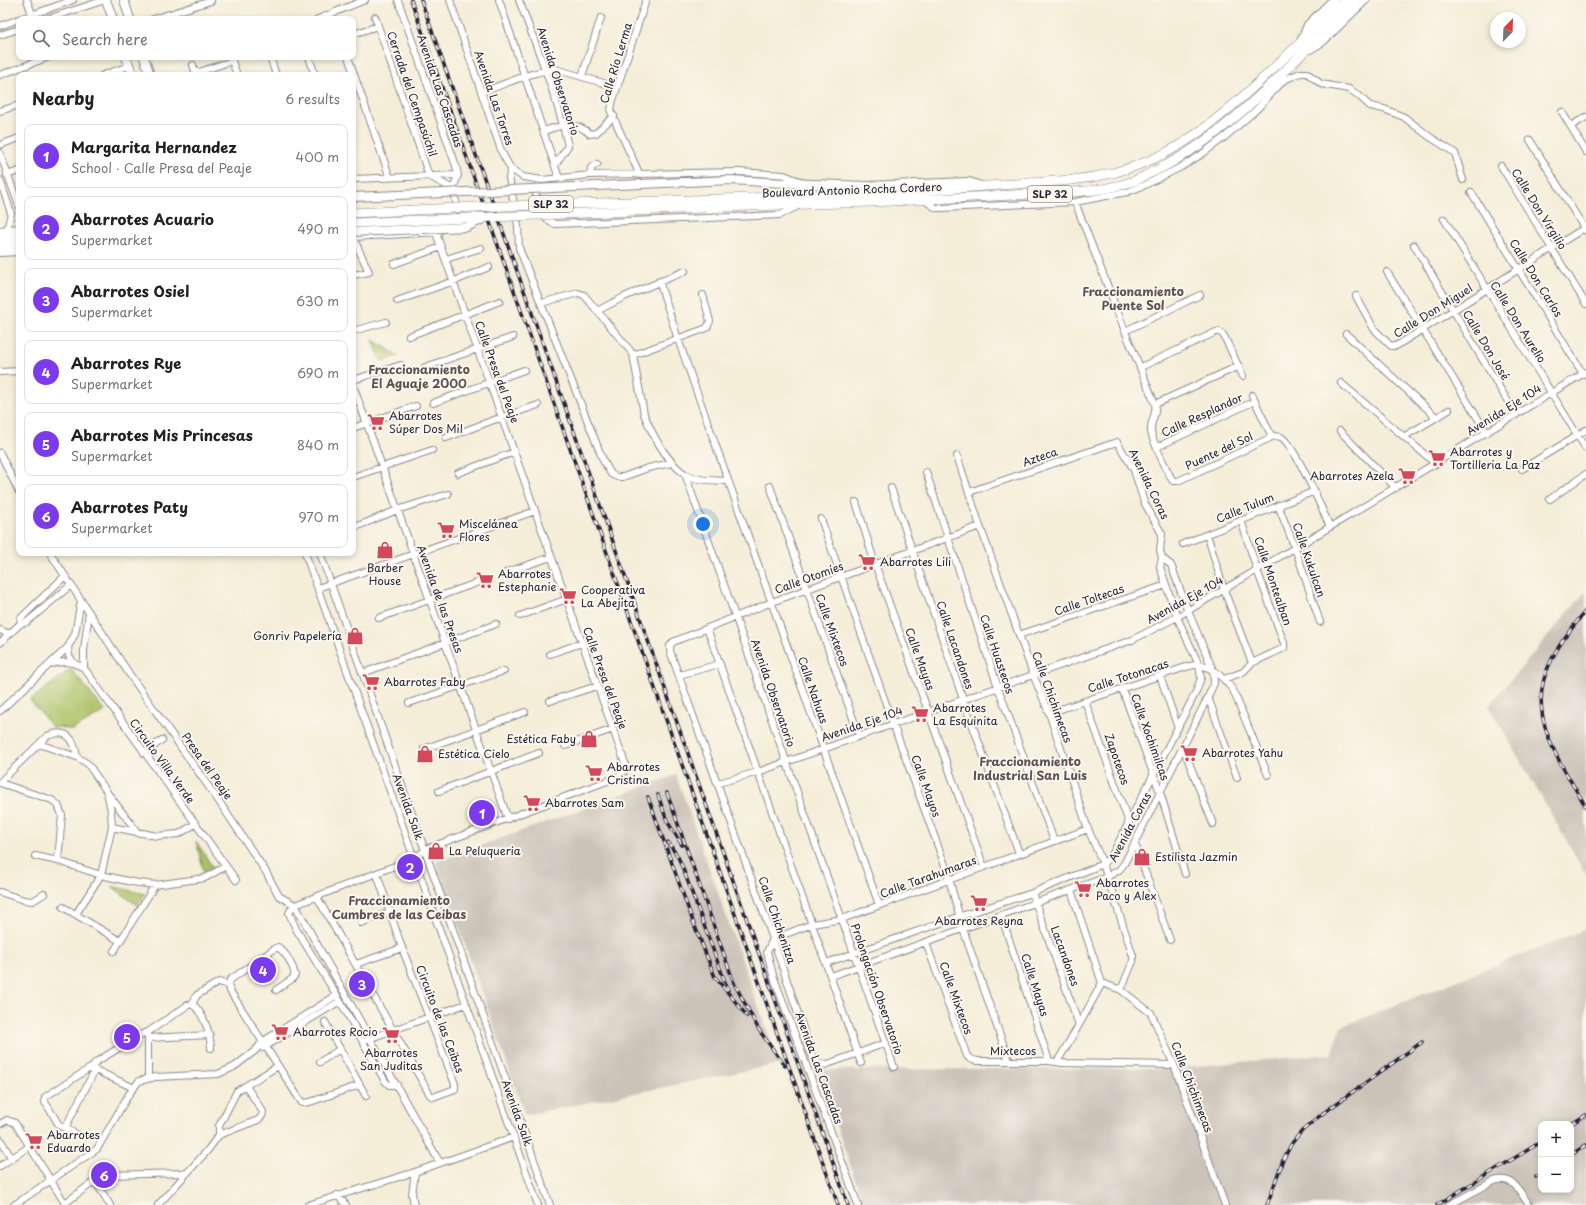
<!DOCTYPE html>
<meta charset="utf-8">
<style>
body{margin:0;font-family:"Playpen Sans",sans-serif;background:#f2f2f2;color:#202124}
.controls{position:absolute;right:12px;bottom:12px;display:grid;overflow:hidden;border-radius:8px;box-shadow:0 2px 6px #0003}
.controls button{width:36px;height:36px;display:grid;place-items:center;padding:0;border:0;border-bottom:1px solid #e0e0e0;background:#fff;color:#202124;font:20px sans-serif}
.compass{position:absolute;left:1490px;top:12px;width:36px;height:36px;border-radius:50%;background:#fff;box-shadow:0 2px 6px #0003;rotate:23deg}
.you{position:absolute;left:703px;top:524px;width:14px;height:14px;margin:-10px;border:3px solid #fff;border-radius:50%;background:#1a73e8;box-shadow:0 0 0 6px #1a73e833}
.badge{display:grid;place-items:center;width:26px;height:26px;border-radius:50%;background:#7c3aed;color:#fff;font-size:13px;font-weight:700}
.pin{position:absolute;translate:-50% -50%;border:2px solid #fff;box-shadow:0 1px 4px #0006}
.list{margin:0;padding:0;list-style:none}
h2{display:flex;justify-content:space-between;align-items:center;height:52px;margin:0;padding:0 16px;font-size:17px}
h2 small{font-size:13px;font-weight:400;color:#757577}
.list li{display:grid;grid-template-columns:26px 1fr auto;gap:12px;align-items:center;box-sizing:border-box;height:64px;margin:0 8px 8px;padding:0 8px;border:1px solid #e0e0e0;border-radius:8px}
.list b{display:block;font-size:15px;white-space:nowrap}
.list p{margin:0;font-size:13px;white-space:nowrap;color:#757577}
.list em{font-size:13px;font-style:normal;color:#757577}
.icon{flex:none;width:22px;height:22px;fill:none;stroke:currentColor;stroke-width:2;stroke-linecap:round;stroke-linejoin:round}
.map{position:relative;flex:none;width:1586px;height:1205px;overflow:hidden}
.search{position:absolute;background:#fff;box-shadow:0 2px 6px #0003;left:16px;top:16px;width:340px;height:44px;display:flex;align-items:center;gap:10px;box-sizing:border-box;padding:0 14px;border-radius:8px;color:#757577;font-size:15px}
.panel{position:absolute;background:#fff;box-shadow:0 2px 6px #0003;left:16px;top:72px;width:340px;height:484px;border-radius:8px}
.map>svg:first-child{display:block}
.industrial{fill:#cbc2b8;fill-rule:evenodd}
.green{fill:#abc165;stroke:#667250}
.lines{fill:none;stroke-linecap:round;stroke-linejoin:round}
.minor-casing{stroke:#8b888a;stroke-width:8}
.major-casing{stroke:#8b888a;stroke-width:10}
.highway-casing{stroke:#8b888a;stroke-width:10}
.minor{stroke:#fff;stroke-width:6}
.major{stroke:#fff;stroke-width:8}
.highway{stroke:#fff;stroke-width:9}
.rail-casing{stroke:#22223b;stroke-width:3.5}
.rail{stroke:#fbf7ec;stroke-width:2;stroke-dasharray:6;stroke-linecap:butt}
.major-bridge-casing{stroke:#8b888a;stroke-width:10;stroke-linecap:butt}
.highway-bridge-casing{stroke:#8b888a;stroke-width:10;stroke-linecap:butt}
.major-bridge{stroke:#fff;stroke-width:8}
.highway-bridge{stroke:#fff;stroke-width:9}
.labels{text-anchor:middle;stroke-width:4;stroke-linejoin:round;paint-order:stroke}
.shield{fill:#fbf7ec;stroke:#636270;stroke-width:1}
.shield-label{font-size:10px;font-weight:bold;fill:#22223b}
.street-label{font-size:11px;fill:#22223b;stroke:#fbf7ec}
.poi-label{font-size:11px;fill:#22223b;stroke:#fbf7ec;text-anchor:start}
.neighbourhood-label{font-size:12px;font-weight:bold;fill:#605157;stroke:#fbf7ec}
</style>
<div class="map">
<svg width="1586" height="1205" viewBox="0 0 1586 1205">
<rect width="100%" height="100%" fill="#fbf7ec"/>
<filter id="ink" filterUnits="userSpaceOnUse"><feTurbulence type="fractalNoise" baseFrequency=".025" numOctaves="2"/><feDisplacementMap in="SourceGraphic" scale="8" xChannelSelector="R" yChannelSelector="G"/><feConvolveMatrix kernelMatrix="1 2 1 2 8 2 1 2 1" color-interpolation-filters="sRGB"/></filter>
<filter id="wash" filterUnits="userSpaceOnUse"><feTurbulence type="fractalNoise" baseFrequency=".012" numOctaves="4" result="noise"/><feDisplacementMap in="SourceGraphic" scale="16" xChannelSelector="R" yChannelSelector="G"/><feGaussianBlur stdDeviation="0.9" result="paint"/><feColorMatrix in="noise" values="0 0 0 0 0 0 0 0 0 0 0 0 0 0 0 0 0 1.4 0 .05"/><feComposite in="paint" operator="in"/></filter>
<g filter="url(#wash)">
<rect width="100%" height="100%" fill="#f4edd8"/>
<!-- industrial -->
<path class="industrial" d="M1586 591V875L1489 706Z
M676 775 779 1064 525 1115 436 862Z
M1586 929V1205H864L817 1070 1175 1068 1331 1054 1341 1027ZM1541 1124H1571V1190H1541Z"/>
<!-- green -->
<path class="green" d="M373 340 399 356 381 361Z
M71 669 105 711 72 730 60 727 53 728 30 700Z
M196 841 213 868 204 873Z
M111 886 145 894 137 905Z"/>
</g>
<g filter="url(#ink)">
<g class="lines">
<!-- minor casing -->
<g class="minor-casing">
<path id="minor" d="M27 0 34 19
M398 0 456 166 458 175 453 189
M450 0 502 153 511 169 523 177 542 180 590 175 740 172 784 175 802 182
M499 0 559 178
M519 0C537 48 557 96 568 146L555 165
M375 17 429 176 453 189 458 210
M20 19 73 0
M47 19 105 0
M153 19 211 1
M318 19 365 0
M0 26 19 19
M353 34 378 26
M0 35 19 29
M270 57 276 75
M309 57 315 75
M348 57 390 178
M231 58 237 75
M193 65 196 75
M196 73 232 61
M0 75 49 57
M103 75 129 66
M582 76 601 18
M482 92C506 84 530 72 555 69L617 87
M0 111 19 105
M1562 112 1586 152
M1571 126 1586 117
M544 131C561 125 575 120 590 134L596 133 614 116
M1530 140 1586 231
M0 145 19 138
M0 153 19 206
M1501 166 1586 304
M511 169 509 178 518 226 519 248 603 460 611 474 617 477H623L648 468 671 463
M7 175 19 171
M590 175 591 168 597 164
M640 175 611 112 612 103 646 0
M353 179 458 175
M0 180 11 213 7 231
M538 186C532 203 540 216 555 224L780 215 798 206
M1471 192 1583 374
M924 200 936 208H941L1075 202 1127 192 1145 185 1181 167 1202 154 1226 136 1256 110 1284 80 1300 73H1307L1321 84 1349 89 1358 95 1370 106 1384 109 1404 117 1430 137 1455 153 1463 180
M1075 202 1125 331 1155 404C1157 418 1150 419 1151 431 1152 442 1166 467 1171 478L1173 481H1178L1272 437C1275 436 1278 436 1281 437 1296 446 1322 510 1330 527
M1444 219 1586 449
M353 237 439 232
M1414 245 1516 415
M446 259 481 248
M394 264 441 247
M1387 272 1487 433
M353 275 369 272 353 237
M659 281 678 339 879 905
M1356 296 1374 329 1391 346H1396L1586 227
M397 301 457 280 489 267
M541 303 578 293 584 295 629 349 633 355 644 414C652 435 672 472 694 478 705 481 717 480 728 481
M597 311 624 297 685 271
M353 331 386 322
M1125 331 1200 295
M1346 334 1436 417
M409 336 500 301
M633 355 707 328 710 321 703 295
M425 367 513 337
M1141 367 1216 332H1220L1224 336 1243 376
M0 372 19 371
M353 380 401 365
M1341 383 1436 464
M353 385 508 819
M1252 395 1272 437
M433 403 524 370
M1155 404 1239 366
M353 428 416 406
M1340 431 1396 488
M1405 436 1449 410
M446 438 491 421 538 405
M1157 447 1255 401
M0 453 19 492
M957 456 980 526 1033 674 1049 713 1088 829 1103 864 1133 956V961L1121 990
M1522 469 1586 430
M926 472 998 687 1054 841
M458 473 514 452
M685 474 894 1067
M353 477 432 450
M770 486 859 735
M891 488 963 699 1019 853
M1550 499 1586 474
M856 502 875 564 984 867
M1278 505 1295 548 1320 622
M821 519 893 724 946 868 963 929 1009 1061
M353 528 397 510 448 494
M1207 534 1224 590 1252 663
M1183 544 1315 491
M50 553 130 675 218 800 266 872 279 896 295 905 440 1163
M305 553 538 1205
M320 553 550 1205
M507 572 551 557
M318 588 535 511
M520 616 567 599
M379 618 482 581
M20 624 21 618 65 576
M707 628 861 1063
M0 630 9 634
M1019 635 1166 585
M0 643 20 624 27 622 71 585
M68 647 69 656 74 663
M550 654 582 643
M51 664C63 661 72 661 84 668L236 880
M84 668V650L89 612
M363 673 496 624
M679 675 720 664
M1160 676 1178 728
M1224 679 1243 672 1252 663 1284 648V643L1257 570 1241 520
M1122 689 1160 792 1185 874
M1208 697 1237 778
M550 701 597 686
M1085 701 1129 823
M409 703 504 671
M0 711 68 647 75 634 81 600
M1049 713 1186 667C1190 666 1195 664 1199 665 1214 667 1224 679 1233 690L1268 775
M39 744 77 757 88 764 107 792 111 811 112 827 101 875 76 914
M565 746 613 729
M1183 747 1213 824
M424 749 525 712
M144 753 162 740
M0 782 47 736C67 728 74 738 77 757
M0 783 52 800 58 805 62 815 58 861
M718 783 758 772 1132 640 1177 617 1330 527 1586 372
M439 791 539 753
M109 795 138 833
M112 827 157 836 179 834 195 824
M1135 844 1170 940
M35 856 58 861 101 875 132 882 155 885 205 878 226 866
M1071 890 1102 983
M0 892 24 900 33 901 44 894
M1032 893 1079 1025
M317 897 430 1095 433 1097 455 1089V1084L402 948 377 874
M63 907 120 941
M1001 915 1049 1061
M361 923 390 912
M773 939 812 924 842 919 1088 829
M773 939 767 952 773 975 858 1205
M926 943 967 1056 970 1059 977 1061H1049L1062 1063 1174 1065
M114 951 155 885
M826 963 961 916 1032 893 1103 864 1112 855 1196 692 1201 678 1199 665 1177 617 1160 567 1162 558 1160 550 1162 534 1144 502 1134 470 1117 442 969 492
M356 964 402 948
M831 976 1107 877 1119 870 1124 864 1208 697 1214 683 1213 670 1188 611 1171 565 1162 558
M1102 983 1121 990 1151 1013 1174 1065 1225 1205
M276 990 292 979 295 975C293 965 286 953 278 947L274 949 230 980 228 985 230 991 302 1103 310 1102 360 1085
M192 1004C204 1013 210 1033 211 1048
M192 1004 197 995 219 982 228 985
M325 1022 366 1096
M148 1038 210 1035
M368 1039 466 1004
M886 1043 825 1065 818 1063 813 1058 773 939 670 651V646L673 642 772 602 980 526
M263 1048 340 1001
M320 1062 340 1049
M1057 1062 1079 1025 1102 983
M91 1068 96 1062 142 1034 148 1032 188 1005 192 1004
M148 1079V1035
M397 1085H389L385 1081 340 1001 296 929 289 913 291 909 295 905 415 858 426 849 618 777 624 772 625 763 436 233
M0 1124 7 1120 15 1123 66 1205
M65 1128 95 1070
M76 1134 59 1125 45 1102V1097L87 1070 91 1068 134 1088
M219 1135V1126L237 1091 278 1066
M0 1139 12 1159
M0 1166 30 1146
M95 1181 110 1205
M337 1195 346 1205
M65 1203 95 1181 107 1175 186 1173
M14 1205 97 1149 129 1094 139 1081 155 1077 218 1074 234 1067 256 1050 262 1042 337 995
M158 1205 207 1151 219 1135 258 1120 262 1116 263 1112 246 1086
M308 1205 415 1172 514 1137
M414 1205 412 1194 415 1172
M1449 1205 1494 1181C1514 1175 1519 1191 1529 1205"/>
</g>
<!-- major casing -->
<g class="major-casing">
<path id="major" d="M106 0 113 19
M124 0 130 19
M1301 42 1308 25 1333 0
M1310 49 1323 41 1365 0
M126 57 133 75
M144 57 150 75
M785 183 867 186 969 182 981 186
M0 231 19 229
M0 252 19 251"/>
</g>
<!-- highway casing -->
<g class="highway-casing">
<path id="highway" d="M750 198 872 194 1072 180C1100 177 1126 171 1151 160 1192 142 1226 112 1259 82 1288 55 1316 28 1344 0
M749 206 872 202 1074 192C1093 191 1113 188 1131 182 1139 180 1147 174 1155 171 1233 133 1294 60 1355 0
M0 237 19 236
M0 246 19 244"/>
</g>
<!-- minor -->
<use href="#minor" class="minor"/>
<!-- major -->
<use href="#major" class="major"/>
<!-- highway -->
<use href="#highway" class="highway"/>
<!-- rail casing -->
<g class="rail-casing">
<path id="rail" d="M411 0 838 1205
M421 0 848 1205
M1586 610C1573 627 1559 643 1550 663 1524 716 1561 763 1586 807
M667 793 734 983 759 1030 785 1066
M658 795 667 821 682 845
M648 797 692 919 715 977 747 1016
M668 842 678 857 682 866 728 990
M1571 1124 1586 1115
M1571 1155 1586 1145
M1536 1177 1541 1174
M1267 1205 1283 1160 1292 1143 1302 1131 1322 1114 1422 1042
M1437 1205 1541 1142"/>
</g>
<!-- rail -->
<use href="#rail" class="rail"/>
<!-- major-bridge casing -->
<g class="major-bridge-casing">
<path id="major-bridge" d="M353 197 730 180 785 183
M353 232 467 227 485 218"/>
</g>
<!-- highway-bridge casing -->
<g class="highway-bridge-casing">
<path id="highway-bridge" d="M353 213 477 207 750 198
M353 223 749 206"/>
</g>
<!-- major-bridge -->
<use href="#major-bridge" class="major-bridge"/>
<!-- highway-bridge -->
<use href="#highway-bridge" class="highway-bridge"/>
</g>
</g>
<!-- icons -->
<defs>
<g id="supermarket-bare" transform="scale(1.38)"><path d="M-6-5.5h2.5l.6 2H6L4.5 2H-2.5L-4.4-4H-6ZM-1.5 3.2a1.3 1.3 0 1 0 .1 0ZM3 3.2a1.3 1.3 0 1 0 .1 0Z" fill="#d1495b" stroke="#fbf7ec" stroke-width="2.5" paint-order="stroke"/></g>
<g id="shop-bare" transform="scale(1.38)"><path d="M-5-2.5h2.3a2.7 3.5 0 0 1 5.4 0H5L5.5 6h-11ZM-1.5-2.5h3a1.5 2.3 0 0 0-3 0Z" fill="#d1495b" stroke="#fbf7ec" stroke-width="2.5" paint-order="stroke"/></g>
</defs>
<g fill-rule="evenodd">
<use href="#supermarket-bare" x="376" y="422"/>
<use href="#supermarket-bare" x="1437" y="458"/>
<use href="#supermarket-bare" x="1407" y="476"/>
<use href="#supermarket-bare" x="446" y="530"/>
<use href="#shop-bare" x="385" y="550"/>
<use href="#supermarket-bare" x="867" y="562"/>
<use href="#supermarket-bare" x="485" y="580"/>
<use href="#supermarket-bare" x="568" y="596"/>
<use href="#shop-bare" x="355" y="636"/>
<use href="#supermarket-bare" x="371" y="682"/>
<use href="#supermarket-bare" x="920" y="714"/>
<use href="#shop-bare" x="589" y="739"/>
<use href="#supermarket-bare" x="1189" y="753"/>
<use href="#shop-bare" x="425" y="754"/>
<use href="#supermarket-bare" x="594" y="773"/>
<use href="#supermarket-bare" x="532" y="803"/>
<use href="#shop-bare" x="436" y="851"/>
<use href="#shop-bare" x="1142" y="857"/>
<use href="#supermarket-bare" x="1083" y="889"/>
<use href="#supermarket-bare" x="979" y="903"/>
<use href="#supermarket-bare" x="280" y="1032"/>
<use href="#supermarket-bare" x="391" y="1035"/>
<use href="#supermarket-bare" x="34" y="1141"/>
</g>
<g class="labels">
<!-- shield labels -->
<g class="shield">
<rect x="1028" y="186" width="44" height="16" rx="3"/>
<rect x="529" y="196" width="44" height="16" rx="3"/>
</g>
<g class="shield-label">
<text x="1050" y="198">SLP 32</text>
<text x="551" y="208">SLP 32</text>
</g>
<!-- street labels -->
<g class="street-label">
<text transform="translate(616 63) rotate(-73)" y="4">Calle Río Lerma</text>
<text transform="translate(558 81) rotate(72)" y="4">Avenida Observatorio</text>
<text transform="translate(440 91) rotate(71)" y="4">Avenida Las Cascadas</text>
<text transform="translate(412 94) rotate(71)" y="4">Cerrada del Cempasúchil</text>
<text transform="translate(494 98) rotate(71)" y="4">Avenida Las Torres</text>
<text transform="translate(852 190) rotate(-2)" y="4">Boulevard Antonio Rocha Cordero</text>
<text transform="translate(1539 209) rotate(58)" y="4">Calle Don Virgilio</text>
<text transform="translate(1536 278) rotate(58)" y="4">Calle Don Carlos</text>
<text transform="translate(1433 311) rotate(-32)" y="4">Calle Don Miguel</text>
<text transform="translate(1518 322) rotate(58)" y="4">Calle Don Aurelio</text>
<text transform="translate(1486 345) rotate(59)" y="4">Calle Don José</text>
<text transform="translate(497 372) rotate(70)" y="4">Calle Presa del Peaje</text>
<text transform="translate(1504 410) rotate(-32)" y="4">Avenida Eje 104</text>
<text transform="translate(1202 415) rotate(-25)" y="4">Calle Resplandor</text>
<text transform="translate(1219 451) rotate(-25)" y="4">Puente del Sol</text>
<text transform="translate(1040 457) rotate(-19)" y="4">Azteca</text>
<text transform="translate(1149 484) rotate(64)" y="4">Avenida Coras</text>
<text transform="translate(1245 508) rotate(-22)" y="4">Calle Tulum</text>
<text transform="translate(1309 560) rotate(71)" y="4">Calle Kukulcan</text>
<text transform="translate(809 578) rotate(-20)" y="4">Calle Otomíes</text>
<text transform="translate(1273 581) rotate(71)" y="4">Calle Montealban</text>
<text transform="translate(440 599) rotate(70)" y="4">Avenida de las Presas</text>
<text transform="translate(1089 600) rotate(-19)" y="4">Calle Toltecas</text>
<text transform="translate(1185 600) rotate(-29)" y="4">Avenida Eje 104</text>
<text transform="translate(832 630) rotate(70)" y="4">Calle Mixtecos</text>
<text transform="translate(955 645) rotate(71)" y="4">Calle Lacandones</text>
<text transform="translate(997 654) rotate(71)" y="4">Calle Huastecos</text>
<text transform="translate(920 659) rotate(70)" y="4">Calle Mayas</text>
<text transform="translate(1128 676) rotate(-18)" y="4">Calle Totonacas</text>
<text transform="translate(605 678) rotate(70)" y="4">Calle Presa del Peaje</text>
<text transform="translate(813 690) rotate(71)" y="4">Calle Nahuas</text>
<text transform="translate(773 693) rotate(71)" y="4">Avenida Observatorio</text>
<text transform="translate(1052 697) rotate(70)" y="4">Calle Chichimecas</text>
<text transform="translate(862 724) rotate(-19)" y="4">Avenida Eje 104</text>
<text transform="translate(1150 737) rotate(70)" y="4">Calle Xochimilcas</text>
<text transform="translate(1117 759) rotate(71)" y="4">Zapotecos</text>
<text transform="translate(162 761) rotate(54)" y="4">Circuito Villa Verde</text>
<text transform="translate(207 766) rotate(55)" y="4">Presa del Peaje</text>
<text transform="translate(926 786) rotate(70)" y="4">Calle Mayos</text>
<text transform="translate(408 807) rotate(70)" y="4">Avenida Salk</text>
<text transform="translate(1130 827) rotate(-62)" y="4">Avenida Coras</text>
<text transform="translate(928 877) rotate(-20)" y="4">Calle Tarahumaras</text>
<text transform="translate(777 920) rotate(71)" y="4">Calle Chichenitza</text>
<text transform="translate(1065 956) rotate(70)" y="4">Lacandones</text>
<text transform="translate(1035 985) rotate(72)" y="4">Calle Mayas</text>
<text transform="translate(877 989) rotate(71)" y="4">Prolongación Observatorio</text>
<text transform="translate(956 998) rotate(70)" y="4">Calle Mixtecos</text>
<text transform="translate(440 1019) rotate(69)" y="4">Circuito de las Ceibas</text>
<text x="1013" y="1055">Mixtecos</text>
<text transform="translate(819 1068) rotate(70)" y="4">Avenida Las Cascadas</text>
<text transform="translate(1192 1087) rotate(69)" y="4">Calle Chichimecas</text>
<text transform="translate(517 1113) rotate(70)" y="4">Avenida Salk</text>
</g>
<!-- poi labels -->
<g class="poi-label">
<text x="389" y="420">Abarrotes<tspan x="389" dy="13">Súper Dos Mil</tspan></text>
<text x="1450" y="456">Abarrotes y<tspan x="1450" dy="13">Tortilleria La Paz</tspan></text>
<text x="1394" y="480" text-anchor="end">Abarrotes Azela</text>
<text x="459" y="528">Miscelánea<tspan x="459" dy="13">Flores</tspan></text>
<text x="880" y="566">Abarrotes Lili</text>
<text x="385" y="572" text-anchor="middle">Barber<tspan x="385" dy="13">House</tspan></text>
<text x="498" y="578">Abarrotes<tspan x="498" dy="13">Estephanie</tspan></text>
<text x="581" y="594">Cooperativa<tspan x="581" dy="13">La Abejita</tspan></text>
<text x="342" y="640" text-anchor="end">Gonriv Papelería</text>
<text x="384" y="686">Abarrotes Faby</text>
<text x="933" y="712">Abarrotes<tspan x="933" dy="13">La Esquinita</tspan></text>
<text x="576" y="743" text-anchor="end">Estética Faby</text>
<text x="1202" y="757">Abarrotes Yahu</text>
<text x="438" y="758">Estética Cielo</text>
<text x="607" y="771">Abarrotes<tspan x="607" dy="13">Cristina</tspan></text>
<text x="545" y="807">Abarrotes Sam</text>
<text x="449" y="855">La Peluqueria</text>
<text x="1155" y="861">Estilista Jazmin</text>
<text x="1096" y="887">Abarrotes<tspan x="1096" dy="13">Paco y Alex</tspan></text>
<text x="979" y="925" text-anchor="middle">Abarrotes Reyna</text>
<text x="293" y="1036">Abarrotes Rocio</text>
<text x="391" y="1057" text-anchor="middle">Abarrotes<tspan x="391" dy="13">San Juditas</tspan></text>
<text x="47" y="1139">Abarrotes<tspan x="47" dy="13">Eduardo</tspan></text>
</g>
<!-- neighbourhood labels -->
<g class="neighbourhood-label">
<text x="1133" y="296">Fraccionamiento<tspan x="1133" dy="14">Puente Sol</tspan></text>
<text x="419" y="374">Fraccionamiento<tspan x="419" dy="14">El Aguaje 2000</tspan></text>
<text x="1030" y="766">Fraccionamiento<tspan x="1030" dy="14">Industrial San Luis</tspan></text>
<text x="399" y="905">Fraccionamiento<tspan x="399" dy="14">Cumbres de las Ceibas</tspan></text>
</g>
</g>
</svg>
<div class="controls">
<button>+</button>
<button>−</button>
</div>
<svg class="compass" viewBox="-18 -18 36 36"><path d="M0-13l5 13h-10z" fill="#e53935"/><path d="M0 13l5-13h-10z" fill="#757577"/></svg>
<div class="you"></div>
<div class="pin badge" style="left:482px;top:813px">1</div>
<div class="pin badge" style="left:410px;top:867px">2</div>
<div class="pin badge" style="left:362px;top:984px">3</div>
<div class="pin badge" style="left:263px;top:970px">4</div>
<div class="pin badge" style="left:127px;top:1037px">5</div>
<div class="pin badge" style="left:104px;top:1175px">6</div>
<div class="search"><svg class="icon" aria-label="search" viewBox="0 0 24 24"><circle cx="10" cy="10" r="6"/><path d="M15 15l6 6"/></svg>Search here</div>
<section class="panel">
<h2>Nearby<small>6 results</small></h2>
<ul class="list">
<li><span class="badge">1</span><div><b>Margarita Hernandez</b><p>School · Calle Presa del Peaje</p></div><em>400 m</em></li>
<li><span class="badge">2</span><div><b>Abarrotes Acuario</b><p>Supermarket</p></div><em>490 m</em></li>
<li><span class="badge">3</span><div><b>Abarrotes Osiel</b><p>Supermarket</p></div><em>630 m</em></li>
<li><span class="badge">4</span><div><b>Abarrotes Rye</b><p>Supermarket</p></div><em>690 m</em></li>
<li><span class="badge">5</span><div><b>Abarrotes Mis Princesas</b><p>Supermarket</p></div><em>840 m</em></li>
<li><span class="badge">6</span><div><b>Abarrotes Paty</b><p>Supermarket</p></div><em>970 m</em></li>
</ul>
</section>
</div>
